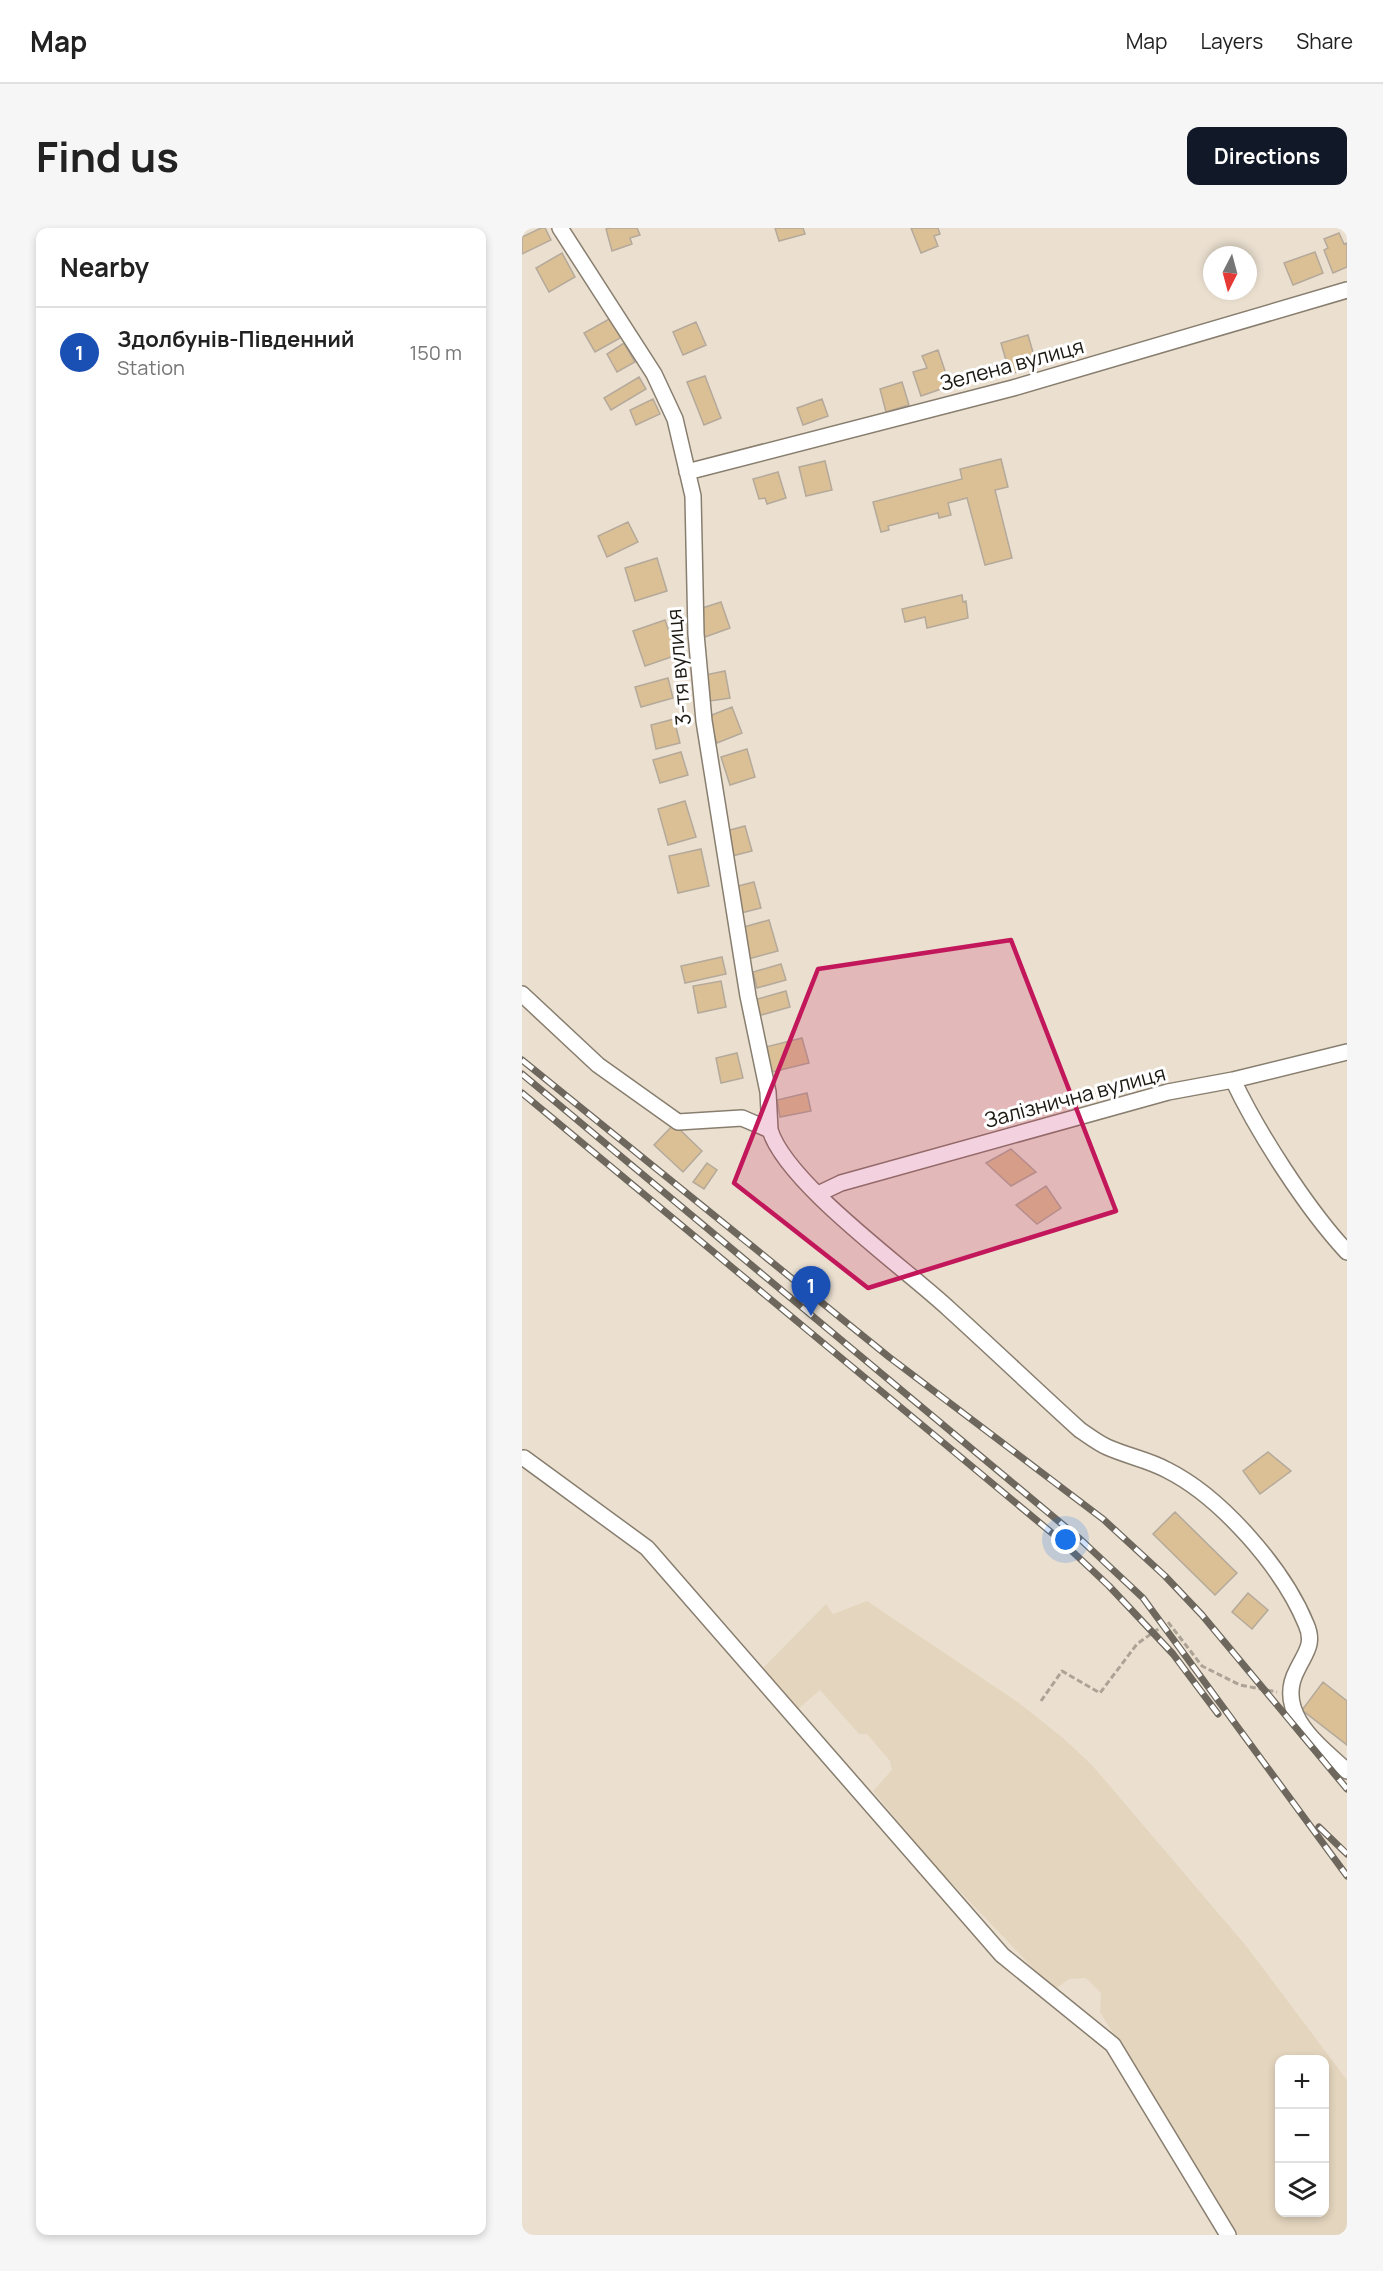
<!DOCTYPE html>
<meta charset="utf-8">
<style>
body{margin:0;font-family:Manrope,sans-serif;background:#f6f6f6;color:#222}
.controls{position:absolute;right:18px;bottom:18px;display:grid;overflow:hidden;border-radius:12px;box-shadow:0 3px 9px #0003}
.controls button{width:54px;height:54px;display:grid;place-items:center;padding:0;border:0;border-bottom:2px solid #e0e0e0;background:#fff;color:#222;font:30px sans-serif}
.compass{position:absolute;left:681px;top:18px;width:54px;height:54px;border-radius:50%;background:#fff;box-shadow:0 3px 9px #0003;rotate:186deg}
.you{position:absolute;left:544px;top:1312px;width:21px;height:21px;margin:-15px;border:4px solid #fff;border-radius:50%;background:#1a73e8;box-shadow:0 0 0 9px #1a73e833}
.badge{display:grid;place-items:center;width:39px;height:39px;border-radius:50%;background:#111827;color:#fff;font-size:20px;font-weight:700}
.pin{position:absolute;translate:-50% -50px;filter:drop-shadow(0 2px 3px #0008)}
.pin::after{content:'';position:absolute;top:32px;width:21px;height:18px;background:inherit;clip-path:polygon(0 0,100% 0,50% 100%)}
.list{margin:0;padding:0;list-style:none}
h2{display:flex;justify-content:space-between;align-items:center;height:78px;margin:0;padding:0 24px;font-size:26px}
h2 small{font-size:20px;font-weight:400;color:#767676}
.list li{display:grid;grid-template-columns:39px 1fr auto;gap:18px;align-items:center;box-sizing:border-box;height:90px;padding:0 24px;border-top:2px solid #e0e0e0}
.list b{display:block;font-size:22px;white-space:nowrap}
.list p{margin:0;font-size:20px;white-space:nowrap;color:#767676}
.list em{font-size:20px;font-style:normal;color:#767676}
.icon{flex:none;width:33px;height:33px;fill:none;stroke:currentColor;stroke-width:2;stroke-linecap:round;stroke-linejoin:round}
.map{position:relative;flex:none;width:825px;height:2007px;overflow:hidden;border-radius:12px}
header{display:flex;align-items:center;gap:36px;box-sizing:border-box;height:84px;padding:0 30px;background:#fff;border-bottom:2px solid #e0e0e0}
header strong{font-size:28px}
nav{display:flex;gap:33px;margin-inline-start:auto;font-size:21px}
.intro{display:flex;align-items:center;justify-content:space-between;box-sizing:border-box;height:144px;padding:0 36px}
h1{margin:0;font-size:42px}
.button{padding:15px 27px;border-radius:12px;background:#111827;color:#fff;font-size:21px;font-weight:700}
main{display:flex;gap:36px;padding:0 36px}
aside{flex:1;background:#fff;border-radius:12px;box-shadow:0 3px 9px #0003}
.map>svg:first-child{display:block}
.built{fill:#e4d5be;fill-rule:evenodd}
.building{fill:#dbbf95;stroke:#b4a99a;stroke-width:1.5}
.lines{fill:none;stroke-linecap:round;stroke-linejoin:round}
.street-casing{stroke:#887e6f;stroke-width:18}
.path{stroke:#aca396;stroke-width:3;stroke-dasharray:6 3;stroke-linecap:butt}
.street{stroke:#fff;stroke-width:15}
.rail-casing{stroke:#6d675d;stroke-width:7}
.rail{stroke:#fff;stroke-width:4.5;stroke-dasharray:14;stroke-linecap:butt}
.marked{fill:#c2185b;fill-opacity:0.2;stroke:#c2185b;stroke-width:4.5;stroke-linejoin:round}
.labels{text-anchor:middle;stroke-width:6;stroke-linejoin:round;paint-order:stroke}
.street-label{font-size:21px;fill:#1c1812;stroke:#fff}
</style>
<header>
<strong>Map</strong>
<nav><a>Map</a><a>Layers</a><a>Share</a></nav>
</header>
<div class="intro"><h1>Find us</h1><a class="button">Directions</a></div>
<main>
<aside>
<h2>Nearby<small></small></h2>
<ul class="list">
<li><span class="badge" style="background:#1a4fb4">1</span><div><b>Здолбунів-Південний</b><p>Station</p></div><em>150 m</em></li>
</ul>
</aside>
<div class="map">
<svg width="825" height="2007" viewBox="0 0 825 2007">
<rect width="100%" height="100%" fill="#ebe0d0"/>
<!-- built -->
<path class="built" d="M345 1373 497 1475 541 1510 570 1537 725 1719 825 1852V2007H715L578 1784 579 1765 564 1750 547 1751 532 1762 405 1629 351 1563 370 1542 368 1533 345 1506H337L298 1462 275 1482 239 1442 304 1376 311 1386ZM758 1832H802V1984H758Z"/>
<!-- building -->
<path class="building" d="M19 0H23L29 12 0 26V9Z
M88 0H115L118 7 108 10 110 16 90 23 84 1Z
M253 0H281L283 6 257 13Z
M389 0H416L418 6 412 8 416 18 399 25Z
M817 5 822 16 825 15V39L811 45 802 22 806 20 802 11Z
M793 24 801 45 771 57 762 35Z
M40 25 53 49 27 64 14 40Z
M89 90 100 109 73 124 62 105Z
M174 94 184 117 161 127 151 104Z
M506 107 515 138 488 146 479 115Z
M102 115 113 134 95 144 85 126Z
M416 122 428 158 399 168 391 144 405 140 400 128Z
M183 148 199 190 182 197 165 154Z
M117 149 124 161 89 182 82 170Z
M380 154 387 177 364 184 358 161Z
M131 171 138 186 114 197 108 182Z
M300 171 306 188 281 197 275 180Z
M479 231 486 259 473 262 490 330 463 337 445 270 426 275 429 287 417 290 416 285 366 298 367 302 359 304 351 274 440 251 438 241Z
M303 233 310 262 284 268 277 239Z
M256 244 264 270 245 276 243 270 237 271 231 251Z
M106 294 116 314 85 329 76 308Z
M135 330 145 363 113 373 103 340Z
M440 367 441 374 444 373 446 390 405 400 403 389 383 394 380 381Z
M199 374 208 400 183 409 174 382Z
M143 392 155 427 123 438 111 403Z
M203 443 208 470 188 473 183 447Z
M146 450 151 470 119 479 113 459Z
M210 479 220 505 195 515 185 489Z
M152 491 158 515 134 521 129 497Z
M225 521 233 549 208 557 199 529Z
M159 524 166 547 138 555 131 532Z
M163 573 174 609 146 617 136 581Z
M223 598 230 623 210 628 204 603Z
M179 621 187 658 156 665 147 628Z
M232 654 239 680 219 685 212 659Z
M247 692 256 723 226 731 218 700Z
M200 729 204 746 163 755 159 738Z
M259 736 264 752 235 760 231 744Z
M199 753 204 779 176 785 171 758Z
M264 763 268 779 236 788 232 772Z
M280 810 287 835 246 845 240 820Z
M215 825 221 850 199 855 194 830Z
M285 865 289 883 258 889 255 872Z
M152 896 180 923 161 944 132 917Z
M489 921 514 944 489 958 464 935Z
M185 935 195 942 182 961 171 954Z
M524 958 539 980 515 996 494 977Z
M746 1224 769 1243 738 1266 721 1243Z
M653 1284 715 1345 693 1367 631 1306Z
M726 1365 746 1382 730 1401 710 1384Z
M801 1454 825 1473V1517L780 1482Z"/>
<g class="lines">
<!-- street casing -->
<g class="street-casing">
<path id="street" d="M38 0 132 146 153 191 171 268 174 406 182 493 226 768 246 864 248 902
M165 244 491 160 825 62
M0 766 76 837 156 894 220 890 248 902C264 955 383 1040 427 1081 471 1121 514 1162 558 1202 567 1208 576 1215 585 1219 605 1228 627 1232 645 1242 699 1269 761 1340 784 1396 793 1416 783 1425 775 1442 752 1485 798 1518 825 1543
M711 852C736 905 785 981 825 1024
M296 966 319 955 646 864 711 852 825 824
M2 1230 125 1320 480 1727 591 1817 706 2007"/>
</g>
<!-- path -->
<path class="path" d="M519 1473 540 1443 578 1465 615 1416 646 1394 680 1438 718 1457 755 1464"/>
<!-- street -->
<use href="#street" class="street"/>
<!-- rail casing -->
<g class="rail-casing">
<path id="rail" d="M0 832 367 1129 581 1291 643 1348 680 1387 825 1561
M0 846 558 1311 621 1370 825 1648
M0 865 536 1310 587 1358 651 1426 696 1486
M797 1599 825 1626"/>
</g>
<!-- rail -->
<use href="#rail" class="rail"/>
</g>
<!-- marked area -->
<path class="marked" d="M489 712 594 983 346 1060 212 955 296 741Z"/>
<g class="labels">
<!-- street labels -->
<g class="street-label">
<text transform="translate(490 137) rotate(-15)" y="7">Зелена вулиця</text>
<text transform="translate(157 439) rotate(-95)" y="7">3-тя вулиця</text>
<text transform="translate(553 869) rotate(-15)" y="7">Залізнична вулиця</text>
</g>
</g>
</svg>
<div class="controls">
<button>+</button>
<button>−</button>
<button><svg class="icon" aria-label="layers" viewBox="0 0 24 24"><path d="M12 4l9 5-9 5-9-5zM3 14l9 5 9-5"/></svg></button>
</div>
<svg class="compass" viewBox="-18 -18 36 36"><path d="M0-13l5 13h-10z" fill="#e53935"/><path d="M0 13l5-13h-10z" fill="#767676"/></svg>
<div class="you"></div>
<div class="pin badge" style="left:289px;top:1088px;background:#1a4fb4">1</div>
</div>
</main>
